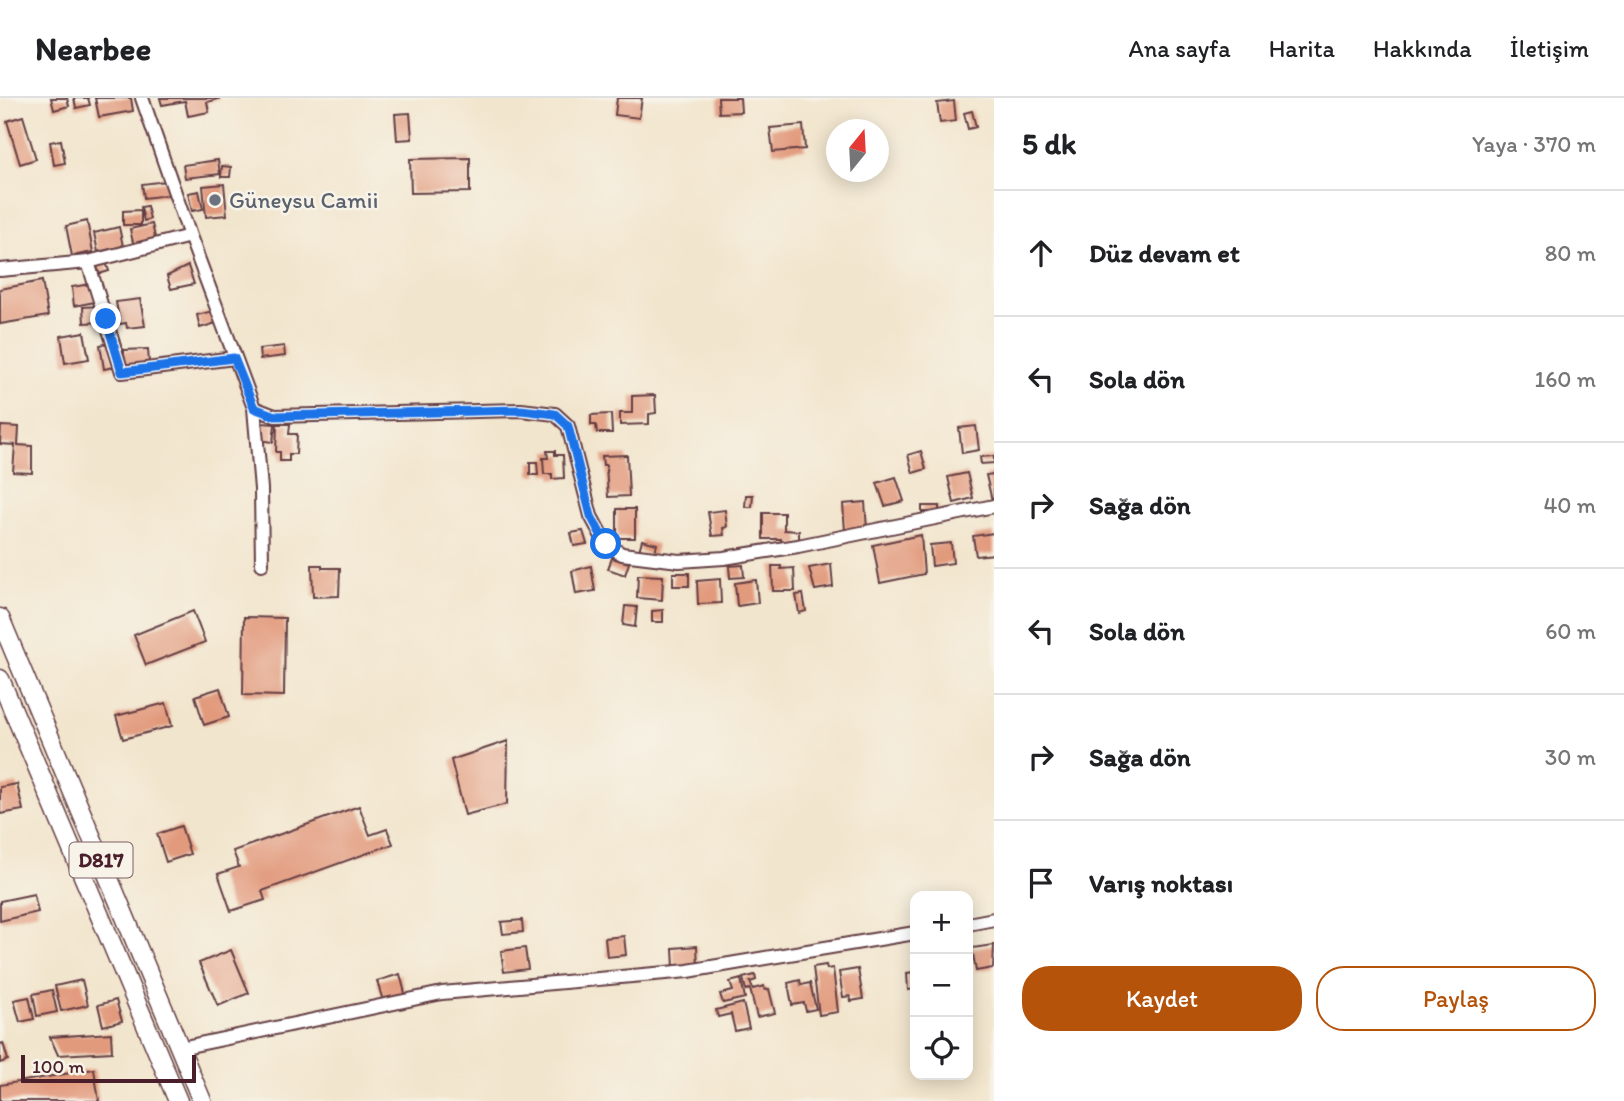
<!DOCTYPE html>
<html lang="tr">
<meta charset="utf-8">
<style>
body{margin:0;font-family:Itim,sans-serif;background:#f2f2f2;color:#202124}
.controls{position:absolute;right:21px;bottom:21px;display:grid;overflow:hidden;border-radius:14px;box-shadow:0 4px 18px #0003}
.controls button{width:63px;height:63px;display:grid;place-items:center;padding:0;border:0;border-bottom:2px solid #e0e0e0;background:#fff;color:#202124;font:35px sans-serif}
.compass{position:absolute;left:826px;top:21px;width:63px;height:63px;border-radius:50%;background:#fff;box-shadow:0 4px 18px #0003;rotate:18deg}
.scale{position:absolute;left:21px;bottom:18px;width:175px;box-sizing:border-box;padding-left:7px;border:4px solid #4a1f2b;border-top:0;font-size:19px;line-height:24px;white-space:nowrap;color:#4a1f2b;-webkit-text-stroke:5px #f7f3e8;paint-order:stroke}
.stop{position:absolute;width:21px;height:21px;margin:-16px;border:5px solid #1a73e8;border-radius:50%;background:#fff}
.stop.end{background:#1a73e8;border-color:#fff;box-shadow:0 2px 7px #0008}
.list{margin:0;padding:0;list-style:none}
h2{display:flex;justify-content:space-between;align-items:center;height:91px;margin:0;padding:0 28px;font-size:30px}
h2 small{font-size:23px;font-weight:400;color:#757577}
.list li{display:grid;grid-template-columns:46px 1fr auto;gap:21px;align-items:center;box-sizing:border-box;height:126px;padding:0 28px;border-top:2px solid #e0e0e0}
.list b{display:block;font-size:26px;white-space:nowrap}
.list em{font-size:23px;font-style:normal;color:#757577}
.actions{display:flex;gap:14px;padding:21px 28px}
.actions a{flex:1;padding:16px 0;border:2px solid #b45309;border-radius:28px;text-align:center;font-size:24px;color:#b45309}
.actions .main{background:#b45309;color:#fff}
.icon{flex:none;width:38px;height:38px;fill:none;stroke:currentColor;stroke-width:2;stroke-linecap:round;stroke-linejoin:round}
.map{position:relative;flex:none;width:994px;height:1003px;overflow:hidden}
header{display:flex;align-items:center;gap:42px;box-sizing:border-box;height:98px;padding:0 35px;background:#fff;border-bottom:2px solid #e0e0e0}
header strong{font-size:33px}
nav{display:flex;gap:38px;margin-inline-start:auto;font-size:24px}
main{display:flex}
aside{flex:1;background:#fff}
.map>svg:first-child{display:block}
.building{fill:#e29a7d}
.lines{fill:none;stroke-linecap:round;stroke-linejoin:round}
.minor-casing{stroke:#633d43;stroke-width:16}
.highway-casing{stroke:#633d43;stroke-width:21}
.minor{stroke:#fff;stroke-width:12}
.highway{stroke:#fff;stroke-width:18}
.route{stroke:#1a73e8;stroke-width:9}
.worship-dot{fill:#6b7280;stroke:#f7f3e8;stroke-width:2.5}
.labels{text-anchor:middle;stroke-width:5;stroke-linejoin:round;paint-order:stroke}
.shield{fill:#f7f3e8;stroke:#7e5f64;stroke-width:2}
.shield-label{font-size:21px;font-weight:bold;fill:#4a1f2b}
.worship-label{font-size:23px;fill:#5b616d;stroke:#f7f3e8;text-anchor:start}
</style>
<header>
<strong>Nearbee</strong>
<nav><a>Ana sayfa</a><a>Harita</a><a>Hakkında</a><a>İletişim</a></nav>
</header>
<main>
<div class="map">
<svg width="994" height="1003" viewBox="0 0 994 1003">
<rect width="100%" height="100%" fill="#f7f3e8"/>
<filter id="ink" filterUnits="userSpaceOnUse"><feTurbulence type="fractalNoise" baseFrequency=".0143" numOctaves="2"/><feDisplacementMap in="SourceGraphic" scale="14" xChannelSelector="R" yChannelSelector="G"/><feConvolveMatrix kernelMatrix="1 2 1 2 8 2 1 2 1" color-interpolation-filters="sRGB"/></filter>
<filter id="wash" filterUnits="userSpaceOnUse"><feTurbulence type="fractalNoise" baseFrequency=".00686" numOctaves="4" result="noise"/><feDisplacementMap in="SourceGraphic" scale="28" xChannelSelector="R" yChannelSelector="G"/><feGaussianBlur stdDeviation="1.57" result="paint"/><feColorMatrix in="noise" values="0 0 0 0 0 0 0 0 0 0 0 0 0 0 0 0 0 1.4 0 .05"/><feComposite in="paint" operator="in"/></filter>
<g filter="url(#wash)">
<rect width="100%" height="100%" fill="#f2e5cd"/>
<g id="blocks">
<!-- building -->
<path class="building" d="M51 0H67L69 8 54 12Z
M74 0H88L90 7 76 10Z
M95 0H131L133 13 99 19Z
M160 0H219V1L207 4 209 14 188 18 185 3 162 7Z
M617 0H642L639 20 615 17Z
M718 0H740L741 14 719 15Z
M954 3 956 23 940 25 937 5Z
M972 13 976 29 968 31 964 15Z
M410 15 412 41 397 42 395 16Z
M23 18 36 61 20 66 7 23Z
M803 27 805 51 773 54 770 30Z
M61 42 65 65 54 67 50 44Z
M470 60V94L411 95 410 61Z
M218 62 220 76 185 80 183 67Z
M222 68 231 69 230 79H221Z
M166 83 169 97 144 100 142 86Z
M224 86 227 117 206 119 203 88Z
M199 93 203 111 192 113 188 95Z
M147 108 150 121 144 123 141 109Z
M141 112V127H123V113Z
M87 123 93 154 72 158 66 128Z
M152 126 156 144 134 149 130 131Z
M119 129 123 148 98 154 94 135Z
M105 161 109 173 99 176 96 164Z
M188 168 194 186 171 191 167 178Z
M42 183 48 218 0 226V191Z
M91 186 95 204 74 208 72 189Z
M140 201 145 228 127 230 126 225 120 226 116 204Z
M100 208 101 224 84 225 83 209Z
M213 213 216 225 200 230 197 217Z
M84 234 89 261 65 265 61 238Z
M110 245 114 269 104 271 100 247Z
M284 248 285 258 260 261 259 251Z
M148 251 149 266 124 267V252Z
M655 297 656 315 649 316V326L620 327V315H632V298Z
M611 316 612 335H597L596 327H591V317Z
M261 325 275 326 273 344 259 342Z
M277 326H290L289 336H297L296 356H289V363H280V354H276Z
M1 328 19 329 18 347 32 348V375L13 374 15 347 0 346Z
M976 328 979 352 962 355 959 330Z
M547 353H555V357H563L564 380 552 381V376H544L543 360H548Z
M921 353 926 371 913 375 908 357Z
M627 357 629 398 608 399 606 367H603L602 358Z
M994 358V365L981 366 980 359Z
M530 364H537L538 377H530Z
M967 375 973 400 954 405 948 379Z
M994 376V407H993L986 377Z
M896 379 904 403 885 408 877 385Z
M746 397H753L752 409H745Z
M865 404 867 431 845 433 843 406Z
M922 408H939V414H922Z
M617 411H635V440H617Z
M725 412 727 429 723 430 724 437 712 438 708 414Z
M763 415H784V432L799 433V447H781V441H763Z
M583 433 587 446 574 448 571 435Z
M994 435V456L976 458 973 438Z
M921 437 924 476 880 485 873 447Z
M642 442 657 446 654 458 639 453Z
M951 445 953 465 932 468 930 447Z
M612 460 629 465 625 477 608 471Z
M831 466 833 489 815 492 809 470Z
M312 467H322V470H340L339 498 313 499Z
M743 467 744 479 730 480 729 468Z
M591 468 595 493 576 496 572 473Z
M772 468H781V471L794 470 795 493H773Z
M673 475H689V488H673Z
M638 477 663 478 662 502 637 500Z
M720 481 721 505 698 506 697 483Z
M756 482 758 505 737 508 735 485Z
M803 496 806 513 799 515 796 497Z
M625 508 637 509 635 529 623 527Z
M663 512V524H652V513Z
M193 513 205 544 146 567 134 537Z
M244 519 285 520 284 598 243 597Z
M220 590 229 619 204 627 195 598Z
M166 605 172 628 123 641 116 618Z
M508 643 507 706 465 717 451 662Z
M17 686 23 712 0 716V689Z
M359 708 370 737 387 731 393 746 262 793 265 802 231 813 218 776 239 769 233 753Z
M181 728 190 756 166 764 157 736Z
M34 796 38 814 0 823V803Z
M522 822 523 834 503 836 501 824Z
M624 838 626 857 607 859 605 840Z
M994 847 993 870 976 873 972 850Z
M697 848 698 869 674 870 673 850Z
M525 850 528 871 504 874 501 853Z
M231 852 249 895 218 908 199 865Z
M826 867 827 871 833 870 838 914 819 917 813 869Z
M858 871 863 901 851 903 850 898 843 899 839 874Z
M915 874V891L908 892 907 875Z
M400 876 406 899 384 906 377 883Z
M755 877 756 882 750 884 753 891 764 888 765 892 769 891 775 915 757 919 750 891 746 892 743 880Z
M741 881 745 900 723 905 720 896 733 893 730 884Z
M82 882 88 907 61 913 55 888Z
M800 882 801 887 810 885 816 911 806 913 804 905 792 907 788 885Z
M52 892 57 914 37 918 33 896Z
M29 899 34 921 20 924 14 902Z
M116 902 122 923 103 928 98 907Z
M743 905 749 930 735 933 731 916 718 919 716 912Z
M111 935 112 954 58 957 50 939Z
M3 945 8 962 0 965V946Z
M94 971 99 1003H0V987Z"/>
</g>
</g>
<g filter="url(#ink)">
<use href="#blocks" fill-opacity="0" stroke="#633d43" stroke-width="2"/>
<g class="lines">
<!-- minor casing -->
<g class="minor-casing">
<path id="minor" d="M142 0 190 138 254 310 275 318 521 312 555 316 568 328 591 418 606 446 622 456 679 463 724 460 798 448 994 408
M190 138 88 164 122 274 234 260
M0 172 88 164
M254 310 261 391 262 466
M968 826 994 821
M180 950 442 895 688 873 915 835"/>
</g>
<!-- highway casing -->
<g class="highway-casing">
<path id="highway" d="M0 520 202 1003
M0 581 178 1003"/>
</g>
<!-- minor -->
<use href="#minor" class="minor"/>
<!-- highway -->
<use href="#highway" class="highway"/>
</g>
</g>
<g class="lines" filter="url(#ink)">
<!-- route -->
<path class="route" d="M106 221 122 274 234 260 254 310 275 318 521 312 555 316 568 328 591 418 606 446"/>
</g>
<!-- markers -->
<circle class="worship-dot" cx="215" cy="102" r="7"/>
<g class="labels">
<!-- shield labels -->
<rect class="shield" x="69.5" y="744.5" width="63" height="35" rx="5"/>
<g class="shield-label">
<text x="101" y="769">D817</text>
</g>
<!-- worship labels -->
<g class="worship-label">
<text x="229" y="110">Güneysu Camii</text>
</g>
</g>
</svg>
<div class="controls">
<button>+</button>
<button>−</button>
<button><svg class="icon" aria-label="locate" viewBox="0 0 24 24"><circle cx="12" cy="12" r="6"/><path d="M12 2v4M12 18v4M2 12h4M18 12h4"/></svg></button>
</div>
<svg class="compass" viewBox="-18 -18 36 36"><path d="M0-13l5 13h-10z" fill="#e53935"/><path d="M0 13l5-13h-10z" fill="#757577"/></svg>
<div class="scale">100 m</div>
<div class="stop" style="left:606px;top:446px"></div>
<div class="stop end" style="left:106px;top:221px"></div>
</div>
<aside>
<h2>5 dk<small>Yaya · 370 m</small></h2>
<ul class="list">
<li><svg class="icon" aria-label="ahead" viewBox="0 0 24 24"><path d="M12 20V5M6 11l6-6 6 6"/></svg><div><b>Düz devam et</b></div><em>80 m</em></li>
<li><svg class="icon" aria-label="left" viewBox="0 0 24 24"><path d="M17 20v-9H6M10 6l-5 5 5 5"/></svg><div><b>Sola dön</b></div><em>160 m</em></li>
<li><svg class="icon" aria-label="right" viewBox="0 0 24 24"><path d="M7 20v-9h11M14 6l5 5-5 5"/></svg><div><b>Sağa dön</b></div><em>40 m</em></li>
<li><svg class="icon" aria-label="left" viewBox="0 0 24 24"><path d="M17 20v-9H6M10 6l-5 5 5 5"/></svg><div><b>Sola dön</b></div><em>60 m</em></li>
<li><svg class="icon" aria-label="right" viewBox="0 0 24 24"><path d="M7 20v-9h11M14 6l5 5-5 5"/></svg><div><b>Sağa dön</b></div><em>30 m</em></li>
<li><svg class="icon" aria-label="arrive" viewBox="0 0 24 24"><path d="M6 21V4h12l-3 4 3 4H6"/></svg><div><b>Varış noktası</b></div></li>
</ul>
<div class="actions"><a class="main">Kaydet</a><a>Paylaş</a></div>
</aside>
</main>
